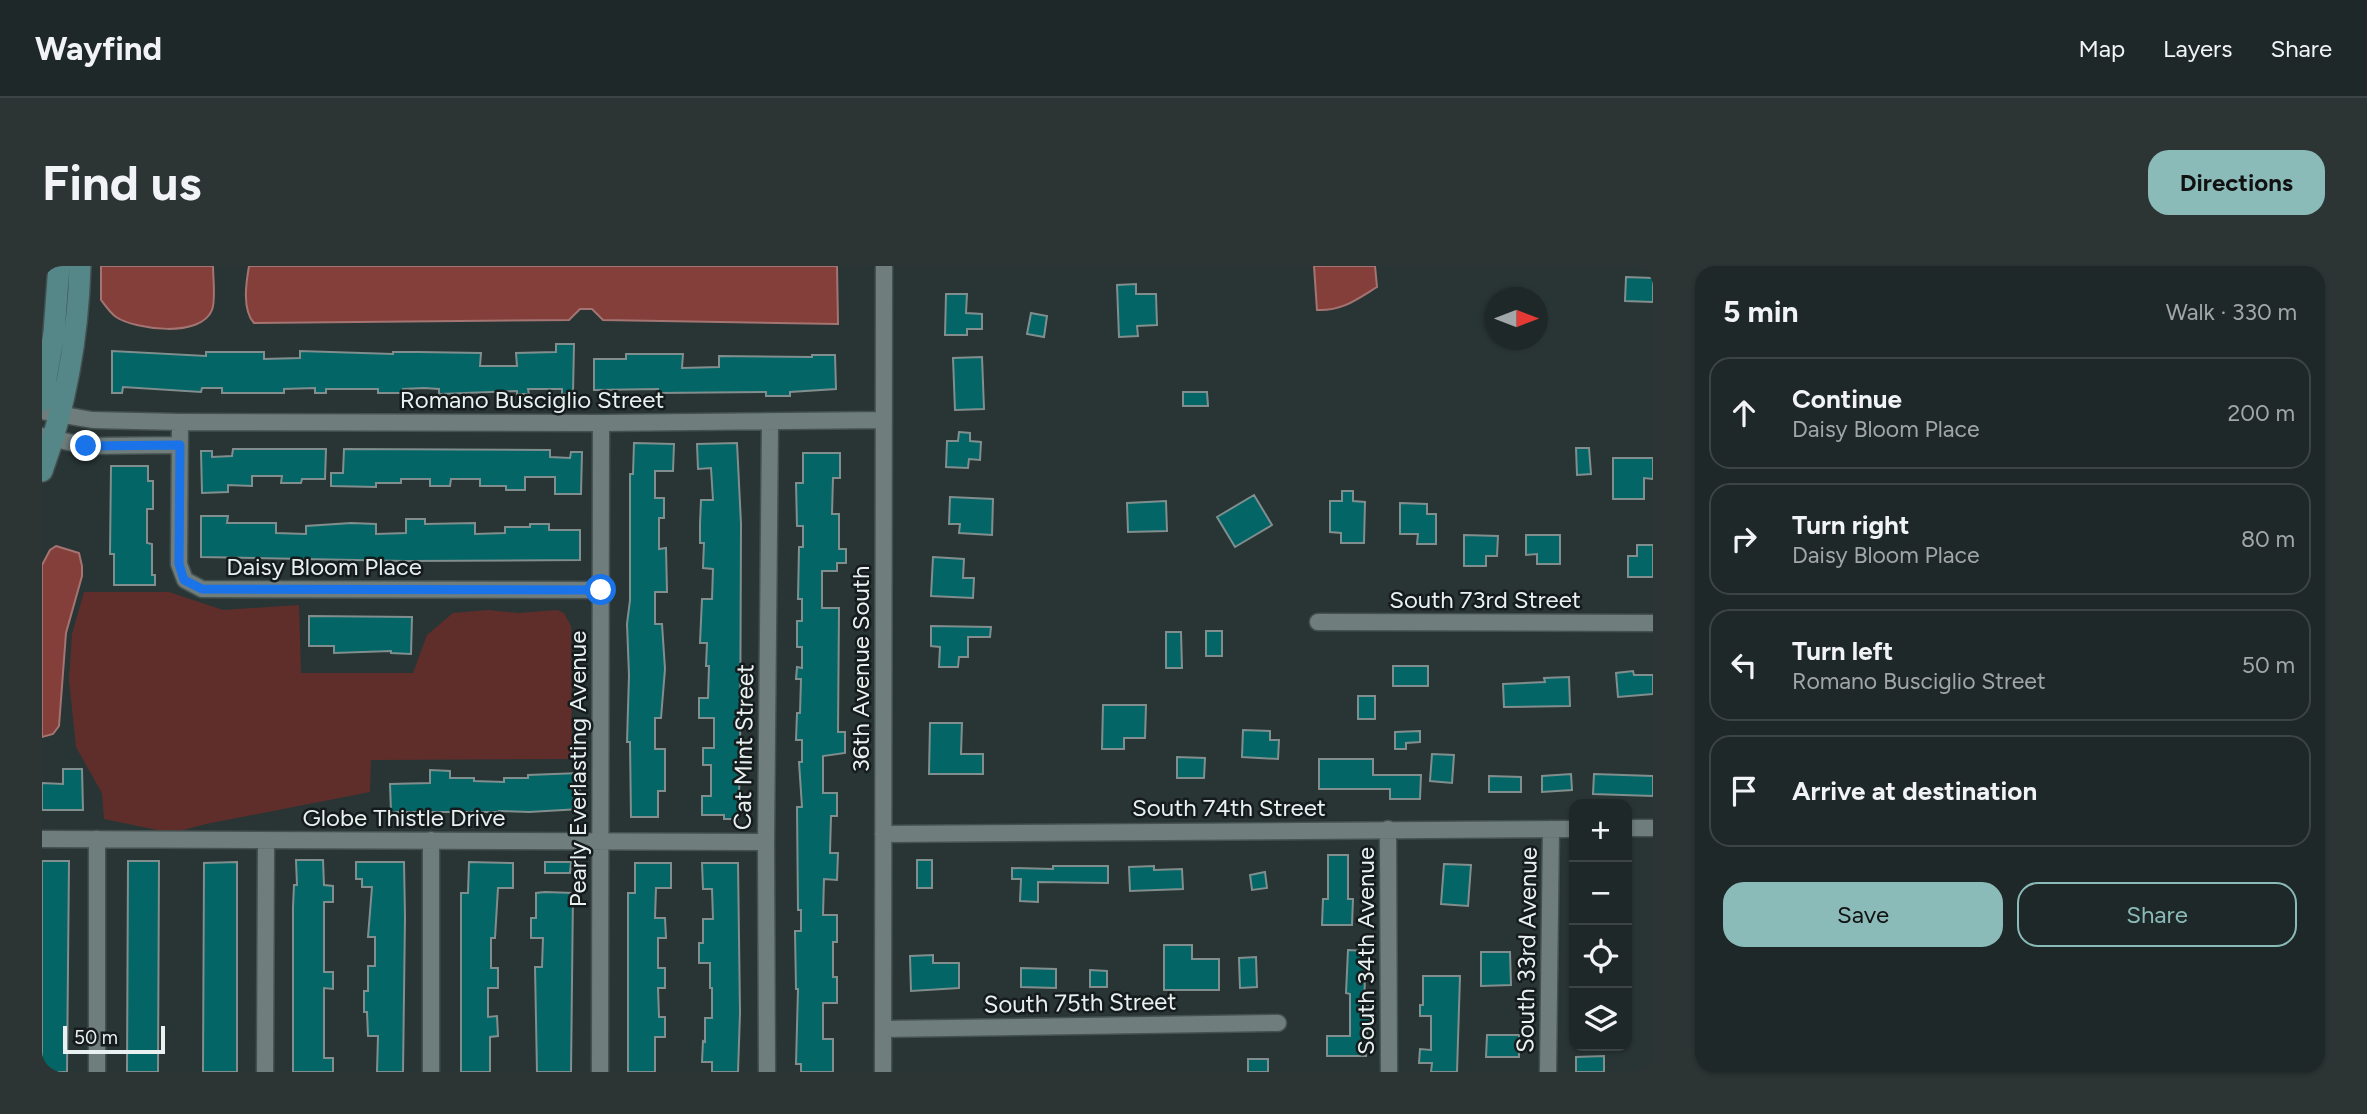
<!DOCTYPE html>
<meta charset="utf-8">
<style>
body{margin:0;font-family:Figtree,sans-serif;background:#2c3434;color:#f1f3f6}
.controls{position:absolute;right:21px;bottom:21px;display:grid;overflow:hidden;border-radius:14px;box-shadow:0 2px 5px #0004}
.controls button{width:63px;height:63px;display:grid;place-items:center;padding:0;border:0;border-bottom:2px solid #3c4445;background:#1f2828;color:#f1f3f6;font:35px sans-serif}
.compass{position:absolute;left:1443px;top:21px;width:63px;height:63px;border-radius:50%;background:#1f2828;box-shadow:0 2px 5px #0004;rotate:90deg}
.scale{position:absolute;left:21px;bottom:18px;width:102px;box-sizing:border-box;padding-left:7px;border:4px solid #e8f0f0;border-top:0;font-size:19px;line-height:24px;white-space:nowrap;color:#e8f0f0;-webkit-text-stroke:5px #161b1c;paint-order:stroke}
.stop{position:absolute;width:21px;height:21px;margin:-16px;border:5px solid #1a73e8;border-radius:50%;background:#fff}
.stop.end{background:#1a73e8;border-color:#fff;box-shadow:0 2px 7px #0008}
.list{margin:0;padding:0;list-style:none}
h2{display:flex;justify-content:space-between;align-items:center;height:91px;margin:0;padding:0 28px;font-size:30px}
h2 small{font-size:23px;font-weight:400;color:#a1a6a8}
.list li{display:grid;grid-template-columns:46px 1fr auto;gap:21px;align-items:center;box-sizing:border-box;height:112px;margin:0 14px 14px;padding:0 14px;border:2px solid #3c4445;border-radius:21px}
.list b{display:block;font-size:26px;white-space:nowrap}
.list p{margin:0;font-size:23px;white-space:nowrap;color:#a1a6a8}
.list em{font-size:23px;font-style:normal;color:#a1a6a8}
.actions{display:flex;gap:14px;padding:21px 28px}
.actions a{flex:1;padding:16px 0;border:2px solid #8bbbb9;border-radius:21px;text-align:center;font-size:24px;color:#8bbbb9}
.actions .main{background:#8bbbb9;color:#111}
.icon{flex:none;width:38px;height:38px;fill:none;stroke:currentColor;stroke-width:2;stroke-linecap:round;stroke-linejoin:round}
.map{position:relative;flex:none;width:1611px;height:806px;overflow:hidden;border-radius:21px}
header{display:flex;align-items:center;gap:42px;box-sizing:border-box;height:98px;padding:0 35px;background:#1f2828;border-bottom:2px solid #3c4445}
header strong{font-size:33px}
nav{display:flex;gap:38px;margin-inline-start:auto;font-size:24px}
.intro{display:flex;align-items:center;justify-content:space-between;box-sizing:border-box;height:168px;padding:0 42px}
h1{margin:0;font-size:49px}
.button{padding:18px 32px;border-radius:21px;background:#8bbbb9;color:#111;font-size:24px;font-weight:700}
main{display:flex;gap:42px;padding:0 42px}
aside{flex:1;background:#1f2828;border-radius:21px;box-shadow:0 2px 5px #0004}
.map>svg:first-child{display:block}
.green{fill:#5f2e2b}
.water{fill:#853f3b;stroke:#a37471;stroke-width:2}
.building{fill:#036566;stroke:#808e8e;stroke-width:2}
.lines{fill:none;stroke-linecap:round;stroke-linejoin:round}
.street-casing{stroke:#455050;stroke-width:19}
.secondary-casing{stroke:#455050;stroke-width:24}
.street{stroke:#6f7d7d;stroke-width:16}
.secondary{stroke:#558788;stroke-width:21}
.route{stroke:#1a73e8;stroke-width:9}
.labels{text-anchor:middle;stroke-width:5;stroke-linejoin:round;paint-order:stroke}
.street-label{font-size:24px;fill:#e8f0f0;stroke:#161b1c}
</style>
<header>
<strong>Wayfind</strong>
<nav><a>Map</a><a>Layers</a><a>Share</a></nav>
</header>
<div class="intro"><h1>Find us</h1><a class="button">Directions</a></div>
<main>
<div class="map">
<svg width="1611" height="806" viewBox="0 0 1611 806">
<rect width="100%" height="100%" fill="#293535"/>
<!-- green -->
<path class="green" d="M42 326H127L181 344 257 339 259 407H371L385 369 411 347 446 344 476 347 515 344 522 347 529 360 530 493 329 494 328 526 164 558 130 567 62 553 60 527 34 481 27 414 30 368Z"/>
<!-- water -->
<path class="water" d="M59 0H171C171 13 174 33 170 44 159 72 94 64 74 51 68 47 63 39 59 34Z
M207 0H795L796 58 561 54 550 43H538L527 54 212 57C200 44 204 17 207 0Z
M1272 0H1333L1335 21C1314 34 1300 45 1275 44Z
M14 280 37 287 40 300V310L24 367 17 460 11 468 0 471V299L8 284Z"/>
<!-- building -->
<path class="building" d="M1584 11 1611 12V36L1583 35Z
M1094 18V28H1114L1115 59 1095 60 1096 70 1077 71 1075 19Z
M904 28H925L924 47 940 48V63H925V69H903Z
M989 47 1005 50 1002 71 985 68Z
M514 78H532L531 128H520V123H486L487 128H475V125L397 128V123L382 122 361 123V127H336V123H284V127H273V122L242 123V127H180V122H160L159 126 81 121 80 127H70V85L164 90V86H222V93L258 92V85L351 88V86H376L439 87 438 100H475L474 87 514 86Z
M584 88H641L640 102 677 101V90L770 91V89H793L794 123 748 126V130H724V126L616 127V123L552 124V93H584Z
M940 91 942 143 913 144 911 92Z
M1141 126H1165L1166 140H1141Z
M917 166 928 167V175L939 176 938 194 927 193 926 202 904 201 905 175H916Z
M592 177 632 178 631 205H613V232H622V252H617V283L624 282 625 326H613V358H620L623 403 619 452H613V483H623V525H616V551H589L588 476H585L587 409 585 358 588 334V208H591Z
M695 177 699 258 698 502 696 553H682V549H660V530H669V499H661V482H672V452H657V432H666L667 400H664L665 377H658L660 333H670L671 303 661 302 662 277H658V258L659 234H671L669 202 656 203 655 178Z
M1534 182H1547L1549 208 1535 209Z
M191 183H284L283 213H260L259 217H239L240 210H210V220L186 219V226L160 227 159 185H170V191L190 190Z
M302 183 508 184V191L528 192 529 186H540L539 228H513V211H483V224H464V220H438V213H409L408 220H388V213H359V217H334V221L289 220V207H301Z
M761 187H798V212H791L790 248H797V283H804V297H795V305H780V342H797L796 466H803V487L781 490V527H795V550H789L788 587H796L795 614 782 613 781 649H795V676H791V711H795V737H781V773H791V806H759V798H754L756 723H754L753 665H759V644H756L755 541H760L757 496H760V474H754L755 447H758L759 413H754L755 401 760 402V381H755V355H760V333H756L757 281H761V260H755L754 217H761Z
M1571 192H1611V213L1602 212V233H1571Z
M69 200H106V215H111V243H105V277L110 278V309H113V319H72V288H68Z
M1300 225H1311V235L1323 236 1322 277H1299V267L1288 266V235H1300Z
M1212 229 1230 259 1193 281 1175 251Z
M908 231 951 233 950 269 917 267 918 258H907Z
M1124 235 1125 265 1086 266 1085 237Z
M1358 237 1385 238V248H1394V278H1375L1376 268H1358Z
M159 250H186L185 257H234V267L264 268V260L309 257 334 258V268L364 267V253H383V258L433 257V268L463 267V261H488V258H507V264H538V294L364 295 159 291Z
M1422 269 1456 270 1455 290H1444V300H1422Z
M1484 269H1518V298H1495V288L1484 289Z
M1595 279H1611V311H1586V290H1595Z
M891 291 922 293 921 312H932L931 332 889 330Z
M267 350 370 351 369 388 349 387V385L292 387V380H267Z
M889 360 949 361 948 371H926V391H917L916 401H897L898 381 889 380Z
M1164 365H1180V390H1164Z
M1124 366H1139L1140 402H1124Z
M1351 400H1386V420H1351Z
M1591 405 1592 409H1611V428L1576 431 1574 407Z
M1527 411 1528 440 1462 441 1461 418 1503 416 1502 412Z
M1316 430H1333V453H1316Z
M1061 439H1104L1103 472H1082V483H1060Z
M888 457H920L919 488H941V508H887Z
M1201 464 1228 465V474H1237L1236 493 1200 491Z
M1378 465V476L1364 477V483H1353V466Z
M1390 488 1412 489 1410 517 1388 515Z
M1135 491 1163 492 1162 512H1135Z
M1277 493H1331V509H1379L1378 533H1348V523H1277Z
M21 503H40L41 544H0V517L21 518Z
M388 504 408 505V512H432V515L462 516V512H486V509L538 507V543L487 546 457 545V546H349L348 518 388 517Z
M1529 508 1530 524 1500 526V510Z
M1552 508 1611 510V530L1551 528Z
M1447 510 1479 511V526H1447Z
M1286 589H1306V633H1311L1310 659H1280L1281 633H1286Z
M254 594H281L282 619 291 620V636H282V706H291V723L282 722V792H291V806H251V641L252 619H255Z
M875 594H890V622H875Z
M0 595H27L25 806H0Z
M86 595H117L116 806H85Z
M195 596V806H161L162 597Z
M314 596H362L363 651 361 806H335L336 770H326L325 746H322V725H326V700H333V671H326L330 621H320V613H314Z
M427 596 471 597V622H456L453 672H449V702H456V722H446V751L455 750 456 770 448 771V806H419V627H426Z
M503 596H529L528 607H503Z
M593 597H629V622H614L613 652H623L624 672H616V702H623V722H616L617 751H623V771H613V806H586V627H593Z
M660 597H696L698 747 696 806H670V796H660L661 775 663 776V752H670V722H668V697H657V677H661V653H671L670 623H661Z
M1402 598 1429 599 1426 640 1399 638Z
M1011 600H1066V617L996 616V636L978 635 979 613H970V602L1011 603Z
M1112 600V604L1140 603 1141 623 1088 625 1087 601Z
M1223 606 1225 622 1210 624 1208 609Z
M503 626 531 627 529 806H495L493 701H500L501 672H489V652H494V627Z
M1122 679H1150V693H1177V724H1122Z
M1306 684 1324 685 1322 740H1331L1330 757H1325L1324 790H1285V770H1308V728L1304 727Z
M1439 686H1468L1469 719 1439 720Z
M891 689V697H917V722L869 725 868 690Z
M1214 691 1215 721 1198 722 1197 692Z
M979 702 1014 703V722L979 721Z
M1048 704 1065 705V721H1048Z
M1381 710H1418L1415 806H1389L1390 797H1377L1378 783 1389 784V750H1378V739H1381Z
M1445 769H1477V791H1444Z
M1562 790V806H1534V791Z
M1206 793H1226V806H1206Z"/>
<g class="lines">
<!-- street casing -->
<g class="street-casing">
<path id="street" d="M0 145 50 154 138 156 559 157 842 154
M138 156 137 298 143 314 160 323 559 324
M0 170 44 180 138 179
M1276 356 1611 357
M1585 562H1611
M1346 563 1347 806
M841 568 1532 563
M0 573 724 576
M389 574V806
M841 763 1236 757
M55 806V573
M223 806 224 575
M558 806 559 157
M725 806 724 576 728 157
M841 806 842 0
M1506 806 1509 563"/>
</g>
<!-- secondary casing -->
<g class="secondary-casing">
<path id="secondary" d="M0 135 12 67 17 0
M0 205C24 139 36 69 38 0"/>
</g>
<!-- street -->
<use href="#street" class="street"/>
<!-- secondary -->
<use href="#secondary" class="secondary"/>
</g>
<g class="lines">
<!-- route -->
<path class="route" d="M44 180 138 179 137 298 142 314 160 323 559 324"/>
</g>
<g class="labels">
<!-- street labels -->
<g class="street-label">
<text x="490" y="142">Romano Busciglio Street</text>
<text x="282" y="309">Daisy Bloom Place</text>
<text x="1443" y="342">South 73rd Street</text>
<text transform="translate(819 403) rotate(-90)" y="8">36th Avenue South</text>
<text transform="translate(702 481) rotate(-89)" y="8">Cat Mint Street</text>
<text transform="translate(536 503) rotate(-90)" y="8">Pearly Everlasting Avenue</text>
<text x="1187" y="550">South 74th Street</text>
<text x="362" y="560">Globe Thistle Drive</text>
<text transform="translate(1485 684) rotate(-89)" y="8">South 33rd Avenue</text>
<text transform="translate(1324 685) rotate(-90)" y="8">South 34th Avenue</text>
<text transform="translate(1038 737) rotate(-1)" y="8">South 75th Street</text>
</g>
</g>
</svg>
<div class="controls">
<button>+</button>
<button>−</button>
<button><svg class="icon" aria-label="locate" viewBox="0 0 24 24"><circle cx="12" cy="12" r="6"/><path d="M12 2v4M12 18v4M2 12h4M18 12h4"/></svg></button>
<button><svg class="icon" aria-label="layers" viewBox="0 0 24 24"><path d="M12 4l9 5-9 5-9-5zM3 14l9 5 9-5"/></svg></button>
</div>
<svg class="compass" viewBox="-18 -18 36 36"><path d="M0-13l5 13h-10z" fill="#e53935"/><path d="M0 13l5-13h-10z" fill="#a1a6a8"/></svg>
<div class="scale">50 m</div>
<div class="stop" style="left:559px;top:324px"></div>
<div class="stop end" style="left:44px;top:180px"></div>
</div>
<aside>
<h2>5 min<small>Walk · 330 m</small></h2>
<ul class="list">
<li><svg class="icon" aria-label="ahead" viewBox="0 0 24 24"><path d="M12 20V5M6 11l6-6 6 6"/></svg><div><b>Continue</b><p>Daisy Bloom Place</p></div><em>200 m</em></li>
<li><svg class="icon" aria-label="right" viewBox="0 0 24 24"><path d="M7 20v-9h11M14 6l5 5-5 5"/></svg><div><b>Turn right</b><p>Daisy Bloom Place</p></div><em>80 m</em></li>
<li><svg class="icon" aria-label="left" viewBox="0 0 24 24"><path d="M17 20v-9H6M10 6l-5 5 5 5"/></svg><div><b>Turn left</b><p>Romano Busciglio Street</p></div><em>50 m</em></li>
<li><svg class="icon" aria-label="arrive" viewBox="0 0 24 24"><path d="M6 21V4h12l-3 4 3 4H6"/></svg><div><b>Arrive at destination</b></div></li>
</ul>
<div class="actions"><a class="main">Save</a><a>Share</a></div>
</aside>
</main>
